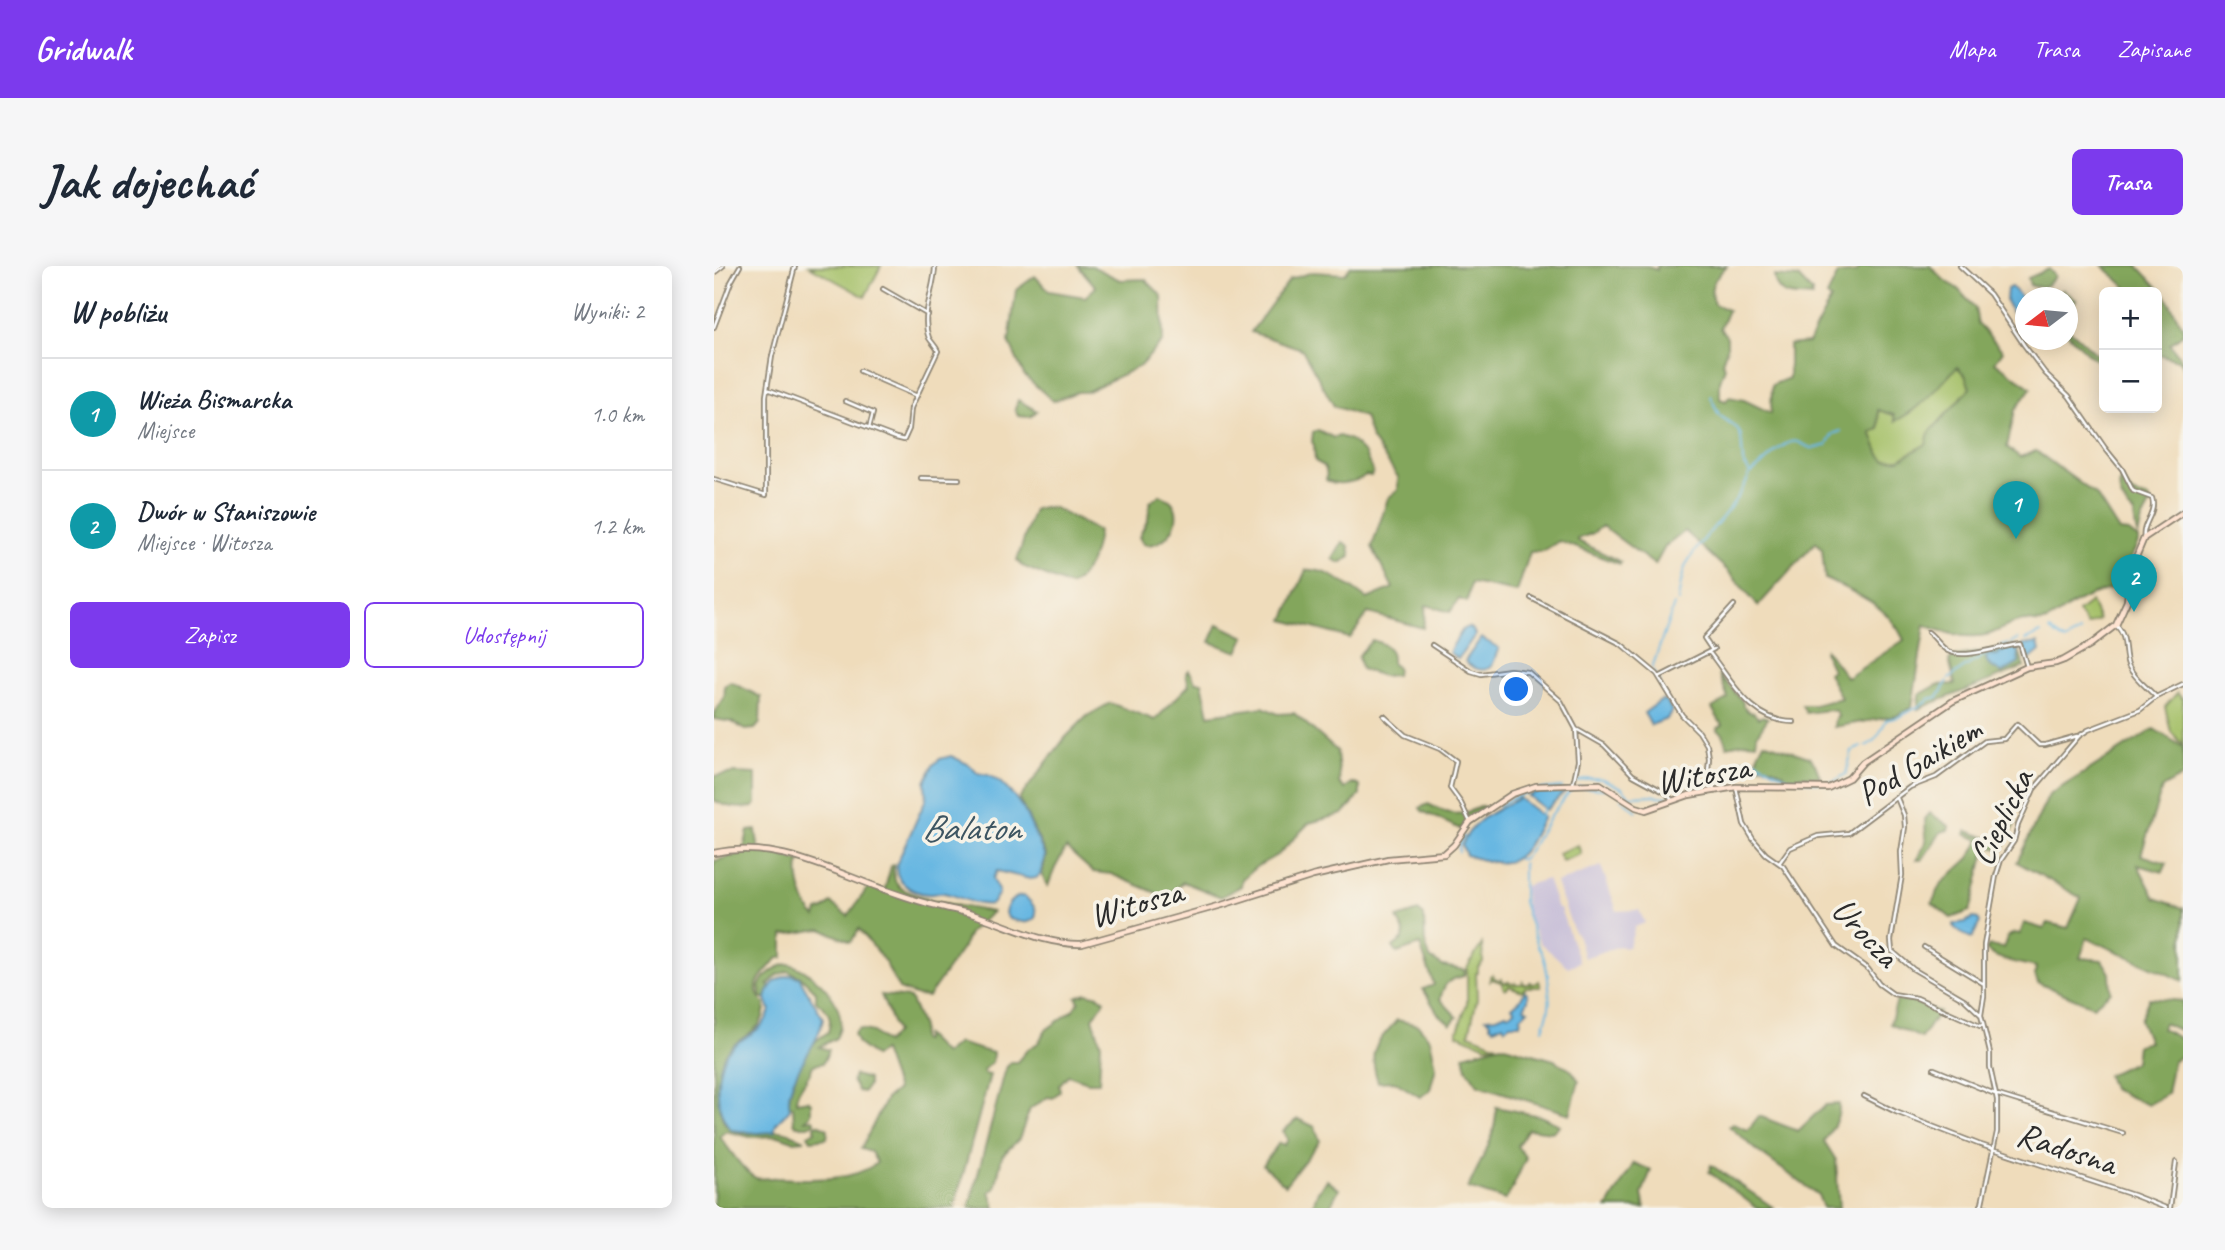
<!DOCTYPE html>
<html lang="pl">
<meta charset="utf-8">
<style>
body{margin:0;font-family:Caveat,sans-serif;background:#f6f6f7;color:#1f2937}
.controls{position:absolute;right:21px;top:21px;display:grid;overflow:hidden;border-radius:10px;box-shadow:0 4px 18px #0003}
.controls button{width:63px;height:63px;display:grid;place-items:center;padding:0;border:0;border-bottom:2px solid #e0e1e3;background:#fff;color:#1f2937;font:35px sans-serif}
.compass{position:absolute;left:1301px;top:21px;width:63px;height:63px;border-radius:50%;background:#fff;box-shadow:0 4px 18px #0003;rotate:254deg}
.you{position:absolute;left:803px;top:424px;width:24px;height:24px;margin:-18px;border:5px solid #fff;border-radius:50%;background:#1a73e8;box-shadow:0 0 0 10px #1a73e833}
.badge{display:grid;place-items:center;width:46px;height:46px;border-radius:50%;background:#7c3aed;color:#fff;font-size:23px;font-weight:700}
.pin{position:absolute;translate:-50% -58px;filter:drop-shadow(0 2px 4px #0008)}
.pin::after{content:'';position:absolute;top:37px;width:24px;height:21px;background:inherit;clip-path:polygon(0 0,100% 0,50% 100%)}
.list{margin:0;padding:0;list-style:none}
h2{display:flex;justify-content:space-between;align-items:center;height:91px;margin:0;padding:0 28px;font-size:30px}
h2 small{font-size:23px;font-weight:400;color:#747a83}
.list li{display:grid;grid-template-columns:46px 1fr auto;gap:21px;align-items:center;box-sizing:border-box;height:112px;padding:0 28px;border-top:2px solid #e0e1e3}
.list b{display:block;font-size:26px;white-space:nowrap}
.list p{margin:0;font-size:23px;white-space:nowrap;color:#747a83}
.list em{font-size:23px;font-style:normal;color:#747a83}
.actions{display:flex;gap:14px;padding:21px 28px}
.actions a{flex:1;padding:16px 0;border:2px solid #7c3aed;border-radius:10px;text-align:center;font-size:24px;color:#7c3aed}
.actions .main{background:#7c3aed;color:#fff}
.map{position:relative;flex:none;width:1469px;height:942px;overflow:hidden;border-radius:10px}
header{display:flex;align-items:center;gap:42px;box-sizing:border-box;height:98px;padding:0 35px;background:#7c3aed;color:#fff}
header strong{font-size:33px}
nav{display:flex;gap:38px;margin-inline-start:auto;font-size:24px}
.intro{display:flex;align-items:center;justify-content:space-between;box-sizing:border-box;height:168px;padding:0 42px}
h1{margin:0;font-size:49px}
.button{padding:18px 32px;border-radius:10px;background:#7c3aed;color:#fff;font-size:24px;font-weight:700}
main{display:flex;gap:42px;padding:0 42px}
aside{flex:1;background:#fff;border-radius:10px;box-shadow:0 4px 18px #0003}
.map>svg:first-child{display:block}
.industrial{fill:#c8bfd8}
.green{fill:#a4c068;stroke:#68764a;stroke-width:2}
.forest{fill:#83a65c;stroke:#576844;stroke-width:2;fill-rule:evenodd}
.water{fill:#68b7e2;stroke:#4a7186;stroke-width:2}
.lines{fill:none;stroke-linecap:round;stroke-linejoin:round}
.stream{stroke:#68b7e2;stroke-width:2}
.street-casing{stroke:#8d8473;stroke-width:6}
.secondary-casing{stroke:#8d8473;stroke-width:8}
.street{stroke:#fff;stroke-width:2.5}
.secondary{stroke:#fee3d1;stroke-width:4.5}
.labels{text-anchor:middle;stroke-width:7;stroke-linejoin:round;paint-order:stroke}
.street-label{font-size:35px;fill:#2b2b2b;stroke:#f7f3e8}
.water-label{font-size:37px;font-style:italic;fill:#3d5562;stroke:#f7f3e8}
</style>
<header>
<strong>Gridwalk</strong>
<nav><a>Mapa</a><a>Trasa</a><a>Zapisane</a></nav>
</header>
<div class="intro"><h1>Jak dojechać</h1><a class="button">Trasa</a></div>
<main>
<aside>
<h2>W pobliżu<small>Wyniki: 2</small></h2>
<ul class="list">
<li><span class="badge" style="background:#0f9aa8">1</span><div><b>Wieża Bismarcka</b><p>Miejsce</p></div><em>1.0 km</em></li>
<li><span class="badge" style="background:#0f9aa8">2</span><div><b>Dwór w Staniszowie</b><p>Miejsce · Witosza</p></div><em>1.2 km</em></li>
</ul>
<div class="actions"><a class="main">Zapisz</a><a>Udostępnij</a></div>
</aside>
<div class="map">
<svg width="1469" height="942" viewBox="0 0 1469 942">
<rect width="100%" height="100%" fill="#f7f3e8"/>
<filter id="ink" filterUnits="userSpaceOnUse"><feTurbulence type="fractalNoise" baseFrequency=".0143" numOctaves="2"/><feDisplacementMap in="SourceGraphic" scale="14" xChannelSelector="R" yChannelSelector="G"/><feConvolveMatrix kernelMatrix="1 2 1 2 8 2 1 2 1" color-interpolation-filters="sRGB"/></filter>
<filter id="wash" filterUnits="userSpaceOnUse"><feTurbulence type="fractalNoise" baseFrequency=".00686" numOctaves="4" result="noise"/><feDisplacementMap in="SourceGraphic" scale="28" xChannelSelector="R" yChannelSelector="G"/><feGaussianBlur stdDeviation="1.57" result="paint"/><feColorMatrix in="noise" values="0 0 0 0 0 0 0 0 0 0 0 0 0 0 0 0 0 1.4 0 .05"/><feComposite in="paint" operator="in"/></filter>
<g filter="url(#wash)">
<rect width="100%" height="100%" fill="#efdcbb"/>
<!-- industrial -->
<path class="industrial" d="M887 600 903 645 925 644 931 657 921 661 915 680 911 682 905 680 870 692 863 667 860 666 842 617Z
M833 613 843 642H846L865 696 854 701 826 677 812 645 810 620Z"/>
<!-- green -->
<path class="green" d="M95 0H167L151 31Z
M1243 100 1251 109 1257 122 1215 167 1213 178 1186 193 1171 194 1166 189 1157 166 1165 163 1164 143 1180 149 1181 154C1206 145 1226 119 1243 100Z
M1377 336 1385 354 1373 359 1364 346Z
M1463 427 1469 433V479L1457 466 1451 441Z
M864 579 867 588 848 595 844 587Z
M768 678 769 696 764 701V707H762L763 733 755 768 783 779 772 780 743 768 753 737V702Z
M779 708 780 712 786 715 787 712V715L793 717 795 715 794 717 801 718V716L802 718H808L809 716 810 718H816V715L817 718 823 717 825 715 827 721H812L808 725 795 720 793 723H790L787 716 778 713 776 715V710Z"/>
<!-- forest -->
<path class="forest" d="M364 0H378L406 14 431 13 448 30 449 75 426 100 372 126H363L339 135 310 109 295 76 302 24 321 10 335 25 371 31 382 21Z
M637 0H933L943 4V0H1013C1001 11 993 21 1000 38L1014 44 1006 62 1013 71V82L1008 96 1011 101 1006 115V133L1012 135 1015 131 1030 134 1057 147 1058 119 1075 112V79L1094 77 1117 33 1113 30 1124 8 1143 6 1147 0H1216L1230 14 1244 23 1261 42 1264 58 1289 85 1281 96 1317 122 1301 144 1293 181 1306 191 1322 185 1382 229 1405 265 1415 266 1425 274 1416 294 1405 300 1404 311 1408 315V322C1393 322 1374 330 1361 337 1352 342 1343 351 1333 355 1325 358 1319 355 1312 355 1299 355 1287 364 1276 368 1255 374 1230 367 1211 359L1198 441 1182 450 1120 461 1121 452 1124 450 1122 445 1114 444 1092 447 1088 439H1100L1127 432 1114 407 1118 404 1110 385 1111 383 1133 412 1190 374C1173 338 1145 329 1111 313L1108 283 1102 276 1044 340 1014 305 971 265 951 281 941 299 888 260 879 267 864 273V275L907 296 906 298 845 275 829 285 816 286 803 326 757 317 753 336 745 333 736 346 712 339 709 362 654 347 636 372 570 354 592 304C613 302 636 321 653 333L679 322 658 281 674 232 684 224V211L657 172 650 151 620 140 588 83 537 66 576 13 599 6 631 8ZM1243 101 1251 109 1256 122 1215 167 1212 178 1186 193 1171 194 1166 189 1157 166 1165 163 1164 144 1180 149 1181 155C1206 144 1225 120 1243 101Z
M1389 0H1424L1452 30 1469 62V68L1456 78 1469 95V100L1464 94 1443 88V26H1417Z
M1335 3 1341 10C1334 20 1328 24 1316 19L1314 12Z
M1060 10 1085 12 1098 26V31C1079 29 1063 33 1060 10Z
M1349 24 1362 34 1355 46H1354L1353 32 1334 31 1333 30Z
M1354 62 1390 95V100L1373 87 1354 68Z
M304 134 323 145 316 151 304 150 301 143Z
M604 164 620 172 625 170 637 174 651 188 659 206 657 210 652 209C641 217 624 220 612 214 614 202 611 200 601 195L600 179 598 176 599 166Z
M1407 212C1414 225 1419 229 1434 232L1437 237 1428 254 1424 270 1422 265 1420 248C1409 237 1402 228 1407 212Z
M446 229C450 231 454 232 457 235 473 252 451 284 429 278L425 271 434 253 436 236Z
M330 241 340 242 384 265C382 286 374 308 356 320L308 300 303 294 320 243Z
M629 276 635 280 637 291 626 297 619 293Z
M504 358 531 371 524 386 496 376Z
M658 374C672 378 679 382 678 398L683 401 682 409 668 410 647 403 644 390Z
M1299 380 1304 381 1310 401 1204 443 1205 429 1223 419 1241 418 1235 394 1243 390Z
M475 404 482 416H488L495 449 549 441 564 448 580 447 623 485C623 495 627 512 625 517L631 523 638 517 646 520V529L629 548 595 557 565 588 542 601 528 613 527 620 507 631 469 616 452 631 397 608 379 606 352 582 341 602 334 620 328 610 332 589 305 533 351 472 373 450 396 437 441 454 475 419 472 408Z
M1005 408 1029 436V440L1035 446 1040 447 1044 452 1049 450 1054 452 1043 469 1042 477 1033 476 1013 480 1009 468 1003 463 1008 459 998 442 1014 432Z
M17 416 47 431 46 457 41 463 31 464 18 456 0 453C0 438 14 438 10 420Z
M1440 463 1469 481V510L1448 522 1427 589 1453 597 1449 606 1424 599 1441 632 1469 642V715L1373 672 1366 692 1388 694 1396 707 1397 726 1379 740 1324 717 1321 709 1322 701C1306 697 1284 695 1272 684L1275 680 1289 682 1294 670 1301 667 1306 668 1310 657 1330 663 1334 657 1354 662 1367 632 1303 596 1335 529Z
M1050 476 1095 491 1101 498 1106 511 1086 510 1085 513 1074 512C1067 504 1053 498 1043 500L1044 488Z
M20 507 42 508V538L39 541C26 543 10 541 0 534V510Z
M714 538C737 550 745 551 768 540L771 542 746 563 708 545 706 542Z
M1216 547 1235 560 1234 564 1227 566 1208 594H1203L1212 575 1211 553Z
M1299 554 1302 556 1289 584 1273 580C1266 601 1263 623 1256 645L1237 652 1218 637 1228 617 1255 592 1266 574 1251 568 1253 565 1280 574Z
M42 564 45 586 59 587 86 595C81 610 90 642 102 651L104 645 110 643 117 637 134 650 155 620 170 626 177 600 180 599C179 607 179 614 185 620 196 633 259 642 278 646L255 667 249 681 214 731 204 730 185 723 171 696 145 663 137 676 107 663 69 669V692H64C49 708 32 720 51 738 51 769 26 767 12 787 1 802 0 854 17 863 30 870 52 865 65 865 73 864 84 871 91 874L79 875 65 870 36 871 11 865 6 871C14 881 30 907 42 912 47 914 56 911 63 912 96 913 135 917 163 897L157 886 147 883 172 833 183 824 169 785 160 790 144 778 140 768 145 763 159 766 172 777 182 766 167 729 196 732 208 761 207 774 210 775 211 769 230 788 244 777 279 787 278 796 269 805 271 808 276 809 240 942H0V595L29 587 34 565Z
M704 645 710 650 711 677 716 692 729 700 751 704 750 710C733 714 731 716 726 733L743 751 737 758 725 749 709 723 720 719 706 679 683 687 679 681 689 673 690 666 683 652Z
M75 698C102 706 139 742 122 772L105 781 115 784 109 797 99 799C96 813 82 822 82 836L94 834 97 837V848L91 854 99 853 101 857 94 860H83L80 857 79 841 75 839C73 823 90 789 101 776 105 771 110 770 114 766 119 750 114 744 102 735V726L87 711 74 705 63 709 54 719 56 721 52 733 47 731 45 721C48 710 63 699 75 698Z
M372 727 385 730 391 735 379 752 387 778 385 816H374L354 809 345 819 346 825 339 832 334 831 316 843 305 873 288 890 281 923 276 925 281 942H255L292 802 297 796H303L314 783 324 777 332 764 358 745 365 735 362 731Z
M1435 732 1469 735V766L1450 757 1448 763 1469 774V789L1459 795 1453 828 1434 839 1398 823 1393 809 1421 796 1423 779 1435 776 1426 754Z
M1183 734 1199 736 1225 746 1207 772 1176 758Z
M683 754 704 759 716 773 722 801 716 824 706 831 680 815 664 816C653 782 662 779 683 754Z
M787 779 840 794 858 805 865 815 856 848 764 819 753 803 750 789Z
M140 809 154 813V820L149 826 144 825 138 815Z
M1125 838C1126 852 1118 863 1110 875L1122 894 1125 942H1109L1104 929 1046 887 1015 860 1019 858 1034 864 1045 850 1084 865 1111 839Z
M782 841 826 850 846 859 838 866 814 863 803 880 812 892 797 925 791 934 754 922C766 895 783 871 782 841Z
M584 853 601 861 606 875 571 919 549 899 565 877 570 879 574 874 569 865Z
M104 858 114 863 113 872 97 874 94 869 101 865V860Z
M920 897 937 904 928 928 931 942H893Z
M997 899 1060 942H1043L995 906Z
M613 914 625 923 615 942H598L604 925Z"/>
<!-- water -->
<path class="water" d="M1297 21C1315 34 1312 51 1311 71L1292 35 1293 23Z
M754 361 759 364 761 369 744 393 736 387V384L749 363Z
M767 372 785 382C782 387 781 395 778 399 770 409 757 401 751 395Z
M1324 377 1326 385 1314 395 1309 379Z
M1294 381H1303L1305 397 1288 407 1275 399 1272 393 1274 389H1283Z
M948 434 953 436 958 445 953 453 937 459 930 447Z
M237 490 256 499 263 507 274 509 286 516 300 530 310 544 331 590 326 609 322 612 316 613 283 605 279 612 285 627 278 638C261 641 246 630 230 627 224 626 219 629 214 628 197 627 179 615 183 597L212 533 211 516 219 499 226 493Z
M852 524 832 544 814 530 823 526Z
M805 532 829 551C807 594 803 606 752 589L748 579C757 554 783 544 805 532Z
M309 630C318 635 331 652 313 656 308 657 300 654 295 653L291 647C293 637 298 631 309 630Z
M1259 652 1264 653 1266 656 1258 672 1248 668 1240 661V658L1251 656Z
M77 709 85 711 109 752C105 782 68 813 76 843L62 858 60 866 43 867 18 864C0 846 0 806 13 786 28 768 48 770 56 744L52 733C55 718 62 712 77 709Z
M811 725 814 728V734L810 742 814 744 807 751 806 758H796L791 762 789 758 780 762 776 760V756L772 752 783 751 792 747 794 749 801 744 798 741 806 734Z"/>
<g class="lines">
<!-- stream -->
<path class="stream" d="M997 130 998 133
M1037 207C1049 200 1064 179 1077 176 1087 174 1089 180 1097 182 1103 183 1109 180 1113 179L1119 168 1127 165
M964 335C966 323 967 308 973 297 992 265 1022 243 1036 207L1029 196 1027 170 1023 162 1005 149 999 136
M1336 364 1351 375 1366 366
M1312 374 1327 367
M1297 377 1304 374
M1288 380 1294 378
M1284 385 1287 384
M938 402 960 339
M939 406 946 416
M1235 413C1243 406 1270 387 1281 386
M1151 480C1162 477 1168 464 1172 454L1185 451 1213 436 1215 433 1224 431 1233 416
M1122 514 1132 508 1138 485 1147 481
M863 515 875 512 889 513 908 522 916 530 941 529
M1001 520 1017 511 1027 494C1030 494 1037 493 1040 494 1043 495 1071 510 1074 512 1088 513 1106 519 1120 515
M864 521 890 523
M943 530 954 531
M959 530 978 522 997 521
M907 533 923 545
M784 540C807 526 823 523 848 521
M827 548 829 543
M745 586V579L749 570
M804 593H808L813 588 837 549 859 521
M809 597V636L824 681C833 690 837 728 835 741 834 749 831 756 829 763"/>
</g>
</g>
<g filter="url(#ink)">
<g class="lines">
<!-- street casing -->
<g class="street-casing">
<path id="street" d="M1246 0 1276 28 1310 79 1331 107 1355 130 1391 182 1408 203 1419 225 1438 232C1443 247 1427 258 1430 272
M0 7 9 0
M169 23 214 49
M0 61 17 16 26 0
M146 105 203 130
M53 123 182 172 190 174 195 163 197 142 224 85C222 80 218 77 215 72 206 49 221 23 221 0
M131 135 159 147 155 162
M207 212 245 213
M0 213 52 229V130L58 90 81 0
M817 332 907 378 943 408 968 449 985 466 993 479 995 492 994 505 1000 524
M1402 359C1415 372 1408 387 1415 401 1421 413 1434 422 1442 431
M1214 366C1221 371 1226 381 1234 385 1250 394 1288 380 1306 378L1313 401
M718 379 757 405 767 408 796 404 814 406 847 435 862 463 864 495 859 518
M998 384 990 372 1020 339
M995 386C1018 415 1037 456 1080 456
M945 411 1000 383
M670 450 691 469 726 483 742 495 736 522 747 537 756 556
M862 463 890 479 919 509 952 527 958 534
M1022 521 1030 558 1039 573 1052 588 1069 600 1122 680 1154 703 1165 718 1179 728 1203 732 1266 760 1269 759
M1183 532 1190 549 1191 561 1187 586 1188 609 1177 674 1178 685 1199 703 1250 733 1267 749
M1066 596 1076 582 1104 570 1135 567 1196 521 1222 511 1271 475 1290 473 1303 458 1325 479H1331L1363 470
M1210 681 1270 718
M1220 803 1281 828 1409 867
M1150 830 1182 846 1264 878 1419 929 1452 942
M1267 939 1275 942
M1267 942 1283 866V834L1276 801V787L1267 749 1270 730V679L1282 610 1287 594 1300 575 1304 559 1320 523 1365 470 1374 464 1426 444 1442 431 1469 418
M1456 942 1462 896"/>
</g>
<!-- secondary casing -->
<g class="secondary-casing">
<path id="secondary" d="M0 587C60 574 111 602 166 622 186 629 207 637 228 641 240 644 252 646 264 650 298 661 331 679 368 678L508 639 599 610 674 593 730 588 740 579 756 556 798 528 822 520 886 518 922 541 932 544 975 529 1022 521 1114 522 1135 512 1149 496 1239 435 1313 401 1342 397 1350 394 1376 379 1402 359 1413 335 1417 303 1430 272 1469 246"/>
</g>
<!-- street -->
<use href="#street" class="street"/>
<!-- secondary -->
<use href="#secondary" class="secondary"/>
</g>
</g>
<g class="labels">
<!-- street labels -->
<g class="street-label">
<text transform="translate(1205 495) rotate(-31)" y="12">Pod Gaikiem</text>
<text transform="translate(989 508) rotate(-10)" y="12">Witosza</text>
<text transform="translate(1287 551) rotate(-64)" y="12">Cieplicka</text>
<text transform="translate(422 637) rotate(-16)" y="12">Witosza</text>
<text transform="translate(1152 666) rotate(47)" y="12">Urocza</text>
<text transform="translate(1353 882) rotate(18)" y="12">Radosna</text>
</g>
<!-- water labels -->
<g class="water-label">
<text x="257" y="574">Balaton</text>
</g>
</g>
</svg>
<div class="controls">
<button>+</button>
<button>−</button>
</div>
<svg class="compass" viewBox="-18 -18 36 36"><path d="M0-13l5 13h-10z" fill="#e53935"/><path d="M0 13l5-13h-10z" fill="#747a83"/></svg>
<div class="you"></div>
<div class="pin badge" style="left:1302px;top:273px;background:#0f9aa8">1</div>
<div class="pin badge" style="left:1420px;top:346px;background:#0f9aa8">2</div>
</div>
</main>
